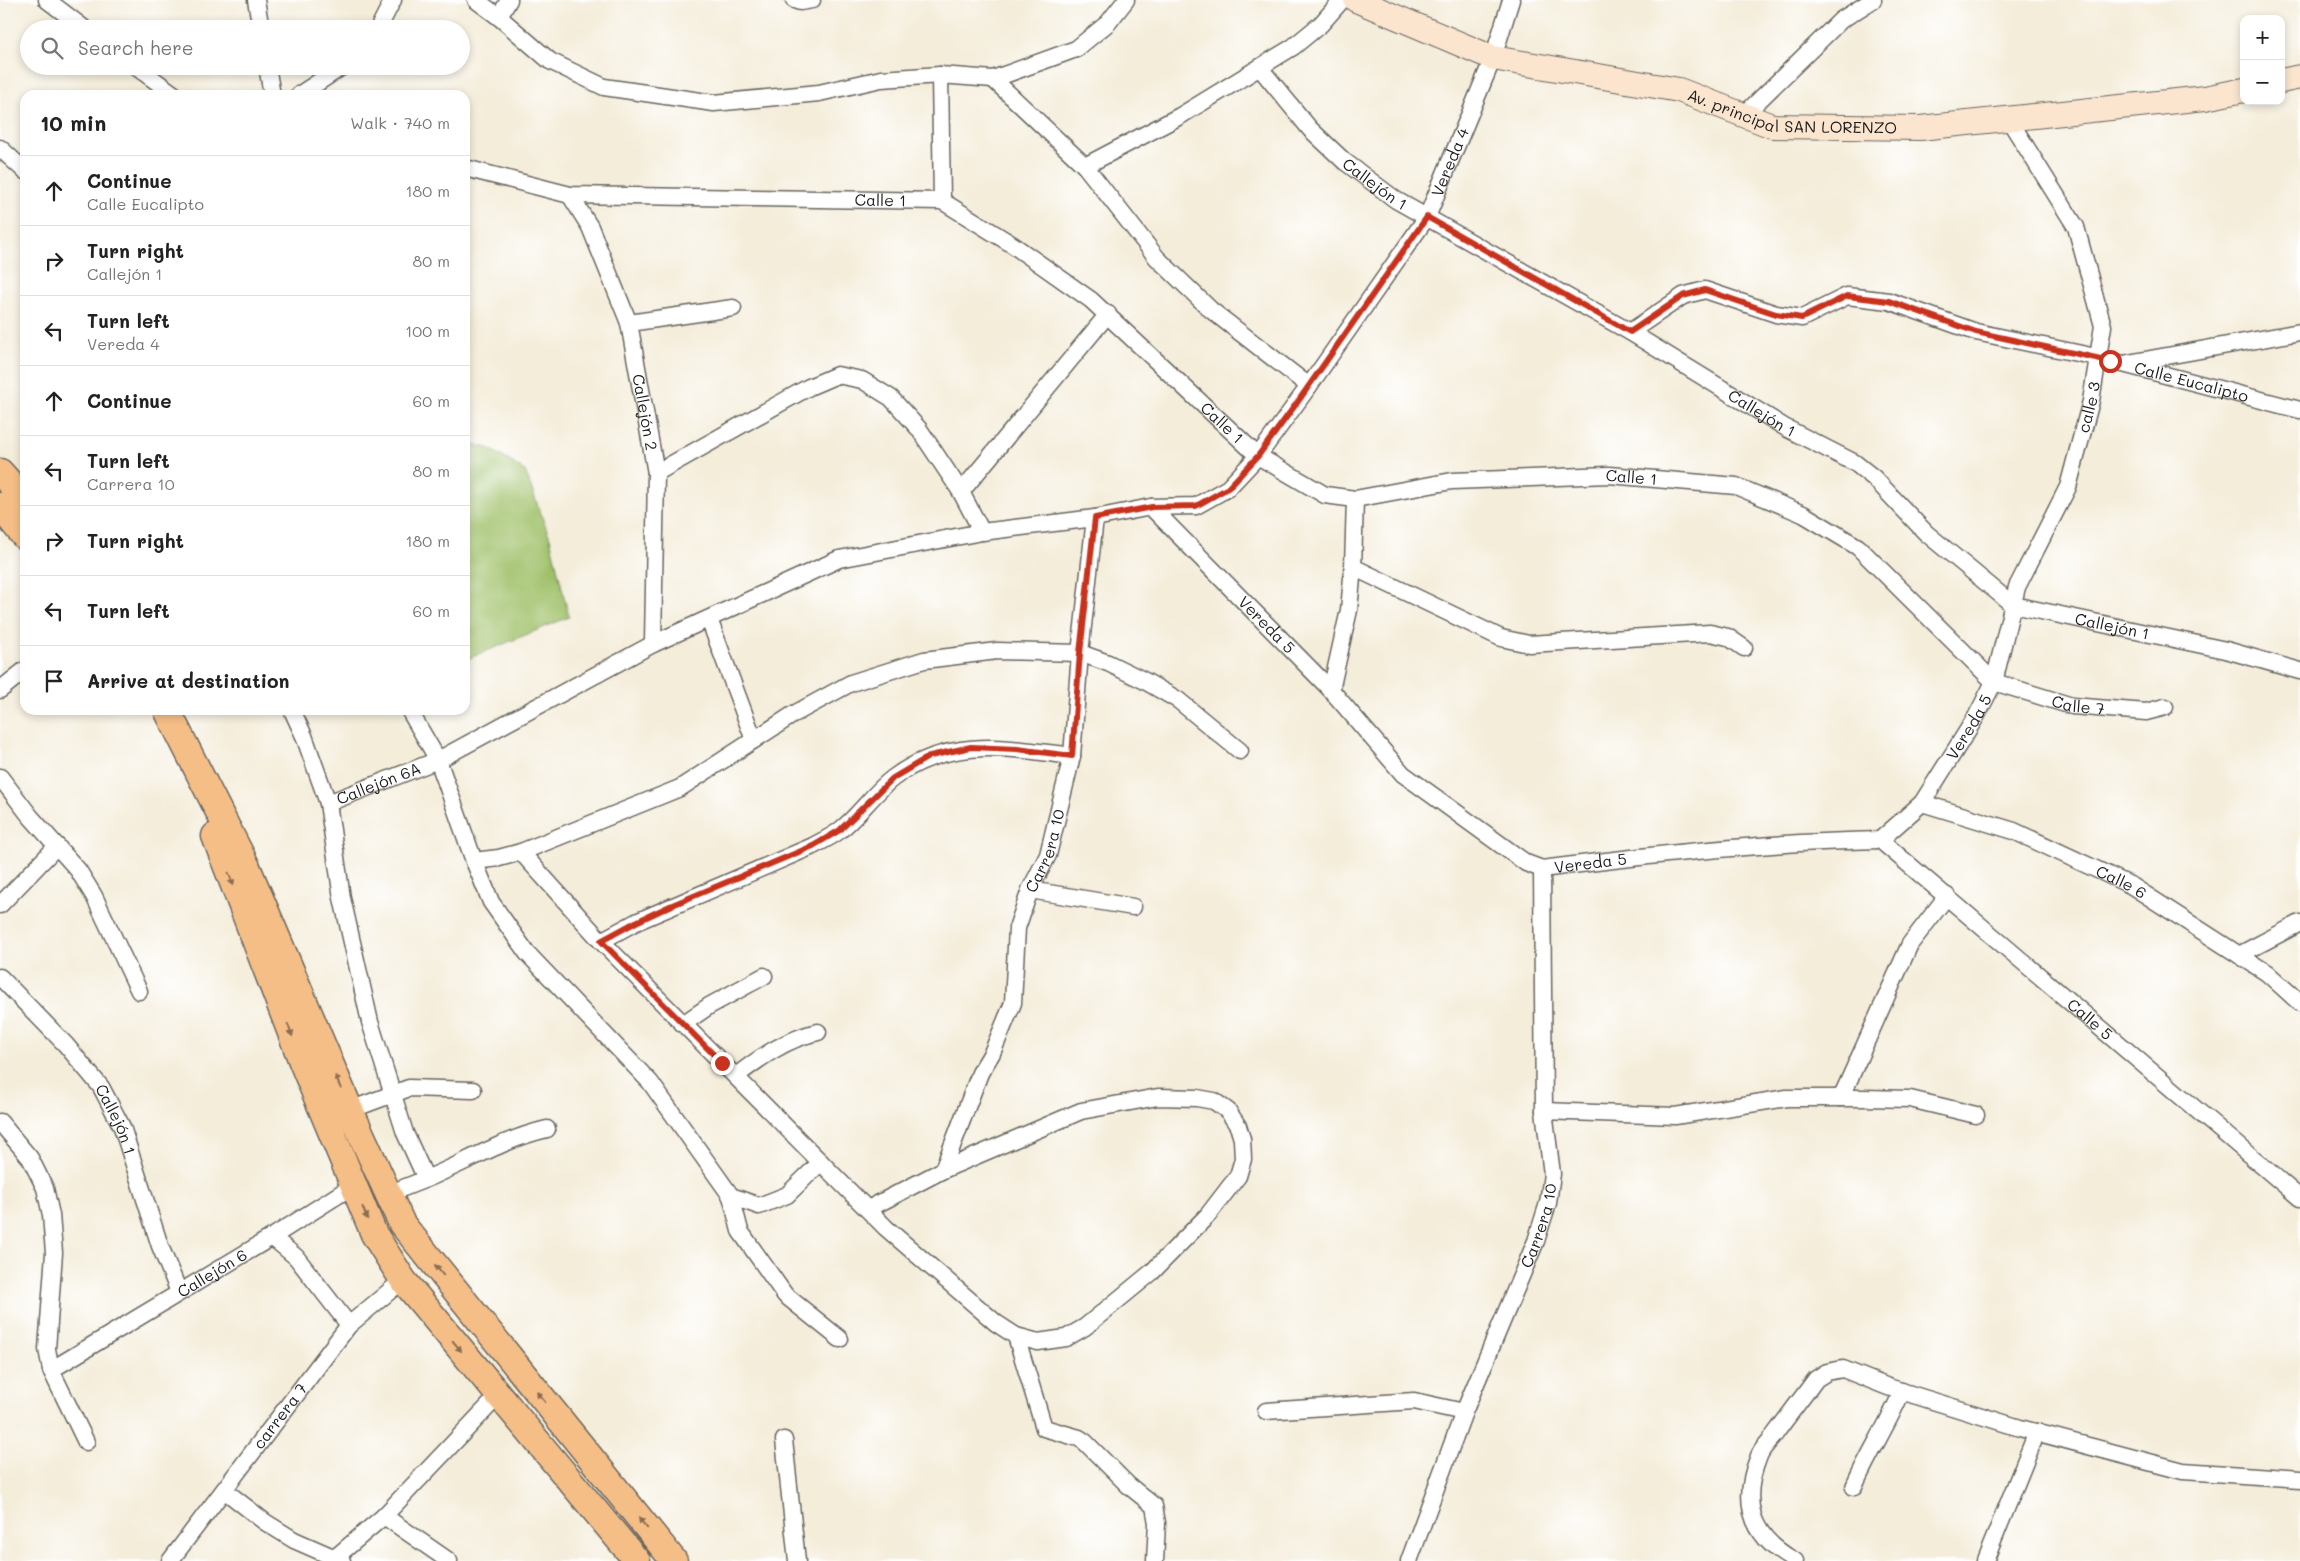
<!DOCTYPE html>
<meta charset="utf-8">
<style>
body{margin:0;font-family:Mali,sans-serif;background:#f6f6f6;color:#222}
.controls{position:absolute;right:15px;top:15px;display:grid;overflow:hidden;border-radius:10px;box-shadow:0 2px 8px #0003}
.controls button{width:45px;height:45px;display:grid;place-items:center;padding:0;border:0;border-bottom:1px solid #e0e0e0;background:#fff;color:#222;font:25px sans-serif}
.stop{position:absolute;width:15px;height:15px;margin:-11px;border:4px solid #c8321e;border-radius:50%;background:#fff}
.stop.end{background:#c8321e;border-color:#fff;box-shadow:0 1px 5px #0008}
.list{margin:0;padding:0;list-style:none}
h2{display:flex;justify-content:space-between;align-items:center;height:65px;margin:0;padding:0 20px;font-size:21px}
h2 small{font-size:16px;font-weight:400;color:#767676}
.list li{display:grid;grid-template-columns:32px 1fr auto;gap:15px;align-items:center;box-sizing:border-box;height:70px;padding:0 20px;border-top:1px solid #e0e0e0}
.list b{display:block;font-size:19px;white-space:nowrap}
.list p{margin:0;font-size:16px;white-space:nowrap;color:#767676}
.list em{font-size:16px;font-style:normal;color:#767676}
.icon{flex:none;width:28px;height:28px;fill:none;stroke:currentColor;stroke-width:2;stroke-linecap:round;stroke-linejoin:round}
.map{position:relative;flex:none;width:2300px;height:1561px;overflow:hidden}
.search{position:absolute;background:#fff;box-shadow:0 2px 8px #0003;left:20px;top:20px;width:450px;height:55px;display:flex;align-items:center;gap:12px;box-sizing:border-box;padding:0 18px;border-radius:28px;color:#767676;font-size:19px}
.panel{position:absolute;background:#fff;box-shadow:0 2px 8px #0003;left:20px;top:90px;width:450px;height:625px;border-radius:15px}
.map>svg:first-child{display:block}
.green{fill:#9fc068;stroke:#5e6e42}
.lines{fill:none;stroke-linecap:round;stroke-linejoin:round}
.minor-casing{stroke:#68655e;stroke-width:19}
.secondary-casing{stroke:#68655e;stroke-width:26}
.primary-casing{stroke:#68655e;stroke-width:29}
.minor{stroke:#fff;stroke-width:16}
.secondary{stroke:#fbe5cf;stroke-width:24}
.primary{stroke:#f6be87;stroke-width:26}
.oneway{fill:#896d52}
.route{stroke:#c8321e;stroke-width:6}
.labels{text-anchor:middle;stroke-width:4;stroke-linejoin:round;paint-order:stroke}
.street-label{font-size:16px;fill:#1c1c1c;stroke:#fff}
</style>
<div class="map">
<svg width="2300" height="1561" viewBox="0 0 2300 1561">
<rect width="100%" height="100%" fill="#fff"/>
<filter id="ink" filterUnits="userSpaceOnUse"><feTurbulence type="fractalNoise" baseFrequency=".02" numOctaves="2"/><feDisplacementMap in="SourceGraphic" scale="10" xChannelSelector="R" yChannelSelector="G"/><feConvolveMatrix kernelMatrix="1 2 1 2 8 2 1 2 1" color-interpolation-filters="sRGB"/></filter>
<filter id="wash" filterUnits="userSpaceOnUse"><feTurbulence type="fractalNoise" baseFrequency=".0096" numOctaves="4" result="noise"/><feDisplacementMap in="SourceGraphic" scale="20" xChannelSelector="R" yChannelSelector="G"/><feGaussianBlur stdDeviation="1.12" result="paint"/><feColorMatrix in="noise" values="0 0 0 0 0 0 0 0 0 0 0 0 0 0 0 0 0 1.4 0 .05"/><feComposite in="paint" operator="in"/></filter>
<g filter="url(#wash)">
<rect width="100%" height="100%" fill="#f4edda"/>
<!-- green -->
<path class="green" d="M465 443 489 448 525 471 550 538 569 617 465 660Z"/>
</g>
<g filter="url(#ink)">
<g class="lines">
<!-- minor casing -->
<g class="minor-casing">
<g id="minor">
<path d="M47 0 85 29"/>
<path d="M256 0 261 29"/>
<path d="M476 0 499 17 509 0"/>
<path d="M794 0 800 2 812 0"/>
<path d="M499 17 550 61 604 87 714 103 819 93 881 79 940 75 993 79 1076 49 1108 23 1126 0"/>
<path d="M378 29 393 0"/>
<path d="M135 66 175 95"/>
<path d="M267 66 272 95"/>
<path id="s1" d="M1260 68 1310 129 1344 161 1396 200 1630 332 1786 428 1855 463 1874 478 1926 533 2013 605 2226 650 2300 671"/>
<path d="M940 75 942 201"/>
<path d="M993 79 1085 166 1157 258 1211 310 1309 386"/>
<path d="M299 95 343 66"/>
<path d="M1744 115 1841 20 1873 0"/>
<path d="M0 148 25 171"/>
<path d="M1085 166 1180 116 1293 47 1321 24 1342 0"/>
<path id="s2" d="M465 168 570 195 942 201 1013 245 1091 300 1258 456 1325 495 1355 499 1452 481 1609 475 1736 486 1803 514 1858 547 1994 682 2072 706 2146 712 2165 707"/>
<path id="s3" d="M570 195 590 227 629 323 656 473 653 644"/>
<path d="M629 323 733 308"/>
<path id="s4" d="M1630 332 1683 296 1705 290 1776 314 1802 318 1847 296 1889 301 1976 332 2096 357 2300 410"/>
<path d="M2128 363 2300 332"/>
<path d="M656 473 809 387 837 375 862 380 891 398 919 429 961 492 982 532"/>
<path d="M961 492 1108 314"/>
<path id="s5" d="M1151 507 1331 690 1403 774 1526 863 1542 869C1654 854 1767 842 1880 840L1922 803 1976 717 1994 682 2017 587 2068 487 2091 401 2103 326 2076 227 2008 118"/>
<path d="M1353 567 1501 638 1529 644 1710 633 1728 637 1744 648"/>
<path d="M709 619 754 740"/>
<path d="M0 690 25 670"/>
<path d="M1331 690 1349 610 1353 567 1355 499"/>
<path id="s6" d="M292 710 304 736 328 803 438 760 653 644 839 559 982 532 1095 518 1151 507 1196 506 1228 488 1258 456 1309 386 1427 217 1493 58 1511 0"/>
<path d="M409 710 438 760 474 861 499 858 521 852 680 788 794 714 851 683 924 660 997 651 1080 653 1108 663 1145 681 1178 700 1240 751"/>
<path d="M0 777 30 816 78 870 94 896 139 991"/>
<path d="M328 803 342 898 370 1022 405 1133 426 1179C467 1162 504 1139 547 1129"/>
<path id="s7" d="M1922 803 2014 831 2132 886 2267 973 2300 1003"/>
<path id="s8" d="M1880 840 2300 1198"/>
<path d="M521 852 601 941 886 1228 996 1323 1016 1336 1038 1342 1066 1338 1085 1327 1152 1272 1208 1215 1238 1176 1243 1159 1242 1139 1238 1126 1228 1111 1214 1101 1197 1098 1158 1097 1081 1111 943 1170 868 1209"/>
<path d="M474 861 491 902 527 953 650 1082 731 1196 759 1206 787 1195 821 1162"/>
<path d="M1030 890 1133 907"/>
<path d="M0 905 57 846"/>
<path d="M601 941 636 922 813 846C822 841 831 837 839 831 859 816 873 793 893 778 949 736 1008 748 1072 756"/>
<path d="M2239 955 2300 923"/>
<path id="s9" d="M0 977 66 1045 101 1087 122 1127 160 1246 179 1292"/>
<path d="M683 1024 709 1006 764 976"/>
<path d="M736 1076C761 1057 786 1039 818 1032"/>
<path d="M1841 1098 1910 944 1947 896"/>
<path d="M350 1110 409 1088 473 1090"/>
<path d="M1544 1111 1675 1116 1787 1098H1864L1910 1099 1976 1115"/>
<path d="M0 1122 30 1158 45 1188 51 1215 54 1253 47 1349 51 1370 86 1442"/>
<path id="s10" d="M943 1170 980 1073 992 1053 1013 1003 1017 928 1030 890 1048 855 1072 756 1080 653 1095 518"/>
<path d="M388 1194 426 1179"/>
<path d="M731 1196 740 1231 785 1295 840 1339"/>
<path d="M272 1237 354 1185"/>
<path d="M1016 1336 1044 1428 1079 1438 1085 1442 1128 1485 1154 1506 1157 1523 1155 1561"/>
<path id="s11" d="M51 1370 272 1237 296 1257 349 1325"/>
<path d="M1266 1411 1414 1401 1464 1412"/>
<path d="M784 1440 797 1561"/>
<path d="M1854 1487C1868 1454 1888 1425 1902 1391"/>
<path d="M224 1490 265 1522 294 1540 342 1561"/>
<path d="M384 1516 499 1395"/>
<path d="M336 1557 384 1516 449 1561"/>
<path id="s12" d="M170 1561 349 1325 403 1280"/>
<path id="s13" d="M1409 1561 1464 1412 1536 1241 1548 1203 1552 1174 1544 1111 1542 869"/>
<path d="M1795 1561C1751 1537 1740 1503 1759 1456 1762 1448 1770 1441 1775 1434 1788 1416 1802 1398 1816 1379L1827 1372 1843 1369 1888 1387 2020 1428 2183 1471 2300 1479"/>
<path d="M1985 1561 2037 1432"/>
</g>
</g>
<!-- secondary casing -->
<g class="secondary-casing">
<g id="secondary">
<path id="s14" d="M1356 0 1493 58 1679 90 1772 126 1920 128 2205 98 2244 90"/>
<path d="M2281 81 2300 77"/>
</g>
</g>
<!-- primary casing -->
<g class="primary-casing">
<path id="primary" d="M0 472 25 500
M0 506 25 537
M167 710 247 867 350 1110 402 1224 674 1561
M215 836 303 1064 374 1234 403 1280 637 1561"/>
</g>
<!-- minor -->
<use href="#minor" class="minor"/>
<!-- secondary -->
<use href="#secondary" class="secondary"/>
<!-- primary -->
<use href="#primary" class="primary"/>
</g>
<!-- one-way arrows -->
<defs><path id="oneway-solid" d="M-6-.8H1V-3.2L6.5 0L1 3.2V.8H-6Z" transform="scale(1.25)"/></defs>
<g class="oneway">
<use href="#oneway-solid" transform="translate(231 879) rotate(69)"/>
<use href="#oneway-solid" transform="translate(290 1030) rotate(69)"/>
<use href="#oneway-solid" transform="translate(338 1082) rotate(-113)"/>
<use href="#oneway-solid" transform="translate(365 1213) rotate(68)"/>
<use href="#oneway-solid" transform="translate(439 1270) rotate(-129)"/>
<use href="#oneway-solid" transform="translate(457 1346) rotate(50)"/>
<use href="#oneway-solid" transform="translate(541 1397) rotate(-129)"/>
<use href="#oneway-solid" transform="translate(643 1523) rotate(-129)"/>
</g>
</g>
<g class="lines" filter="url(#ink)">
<!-- route -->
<path class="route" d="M722 1063 601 941 636 922 670 906 813 846 840 830 893 778 930 756 971 747 1017 749 1072 756 1080 653 1095 518 1152 507 1196 506 1228 488 1258 456 1299 400 1427 217 1630 332 1683 296 1705 290 1776 314 1802 318 1847 296 1889 301 1976 332 2110 361"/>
</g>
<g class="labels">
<!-- street labels -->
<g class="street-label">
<text dy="6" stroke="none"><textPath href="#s14" startOffset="455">Av. principal SAN LORENZO</textPath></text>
<text dy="6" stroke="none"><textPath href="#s6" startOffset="1461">Vereda 4</textPath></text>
<text dy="6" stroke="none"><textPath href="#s1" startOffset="164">Callejón 1</textPath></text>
<text dy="6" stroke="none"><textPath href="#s2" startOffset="419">Calle 1</textPath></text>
<text dy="6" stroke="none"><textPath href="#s4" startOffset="594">Calle Eucalipto</textPath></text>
<text dy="6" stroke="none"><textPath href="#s5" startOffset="1365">calle 3</textPath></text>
<text dy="6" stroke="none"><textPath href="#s1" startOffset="614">Callejón 1</textPath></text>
<text dy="6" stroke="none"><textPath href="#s3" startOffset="232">Callejón 2</textPath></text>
<text dy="6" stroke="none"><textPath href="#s2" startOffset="839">Calle 1</textPath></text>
<text dy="6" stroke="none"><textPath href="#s2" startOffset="1274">Calle 1</textPath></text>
<text dy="6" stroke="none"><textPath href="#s5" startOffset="165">Vereda 5</textPath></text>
<text dy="6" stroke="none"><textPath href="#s1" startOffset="1034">Callejón 1</textPath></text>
<text dy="6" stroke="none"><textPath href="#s2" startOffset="1795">Calle 7</textPath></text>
<text dy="6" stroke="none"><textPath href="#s5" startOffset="1021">Vereda 5</textPath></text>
<text dy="6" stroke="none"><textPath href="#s6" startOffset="154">Callejón 6A</textPath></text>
<text dy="6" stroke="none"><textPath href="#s10" startOffset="339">Carrera 10</textPath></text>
<text dy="6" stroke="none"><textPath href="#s5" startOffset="585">Vereda 5</textPath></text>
<text dy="6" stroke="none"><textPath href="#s7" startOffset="215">Calle 6</textPath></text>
<text dy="6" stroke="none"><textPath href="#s8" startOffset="276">Calle 5</textPath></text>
<text dy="6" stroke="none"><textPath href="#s9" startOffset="185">Callejón 1</textPath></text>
<text dy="6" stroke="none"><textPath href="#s13" startOffset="360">Carrera 10</textPath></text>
<text dy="6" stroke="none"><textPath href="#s11" startOffset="188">Callejón 6</textPath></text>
<text dy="6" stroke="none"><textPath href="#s12" startOffset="182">carrera 7</textPath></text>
</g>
</g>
</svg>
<div class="controls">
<button>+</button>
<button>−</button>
</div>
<div class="stop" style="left:2110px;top:361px"></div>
<div class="stop end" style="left:722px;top:1063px"></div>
<div class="search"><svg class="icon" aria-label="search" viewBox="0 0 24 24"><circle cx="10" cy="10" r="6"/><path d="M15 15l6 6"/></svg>Search here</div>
<section class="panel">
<h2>10 min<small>Walk · 740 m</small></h2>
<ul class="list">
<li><svg class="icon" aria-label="ahead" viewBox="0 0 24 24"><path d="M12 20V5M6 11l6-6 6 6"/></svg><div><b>Continue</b><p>Calle Eucalipto</p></div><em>180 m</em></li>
<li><svg class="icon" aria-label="right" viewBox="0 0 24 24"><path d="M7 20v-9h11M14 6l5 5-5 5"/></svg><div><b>Turn right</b><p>Callejón 1</p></div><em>80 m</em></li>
<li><svg class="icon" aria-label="left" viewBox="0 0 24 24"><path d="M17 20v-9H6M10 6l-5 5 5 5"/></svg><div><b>Turn left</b><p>Vereda 4</p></div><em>100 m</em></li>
<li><svg class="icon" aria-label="ahead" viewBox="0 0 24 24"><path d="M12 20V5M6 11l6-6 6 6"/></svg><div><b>Continue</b></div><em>60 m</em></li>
<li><svg class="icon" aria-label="left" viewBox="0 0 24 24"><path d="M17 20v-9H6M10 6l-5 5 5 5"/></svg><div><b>Turn left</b><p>Carrera 10</p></div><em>80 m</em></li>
<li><svg class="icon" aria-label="right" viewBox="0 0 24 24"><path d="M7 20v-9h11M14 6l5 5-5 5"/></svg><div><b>Turn right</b></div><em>180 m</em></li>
<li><svg class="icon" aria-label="left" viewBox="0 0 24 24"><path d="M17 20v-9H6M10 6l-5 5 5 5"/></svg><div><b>Turn left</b></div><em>60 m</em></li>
<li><svg class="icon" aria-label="arrive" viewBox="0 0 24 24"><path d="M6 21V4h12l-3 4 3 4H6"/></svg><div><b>Arrive at destination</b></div></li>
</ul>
</section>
</div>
